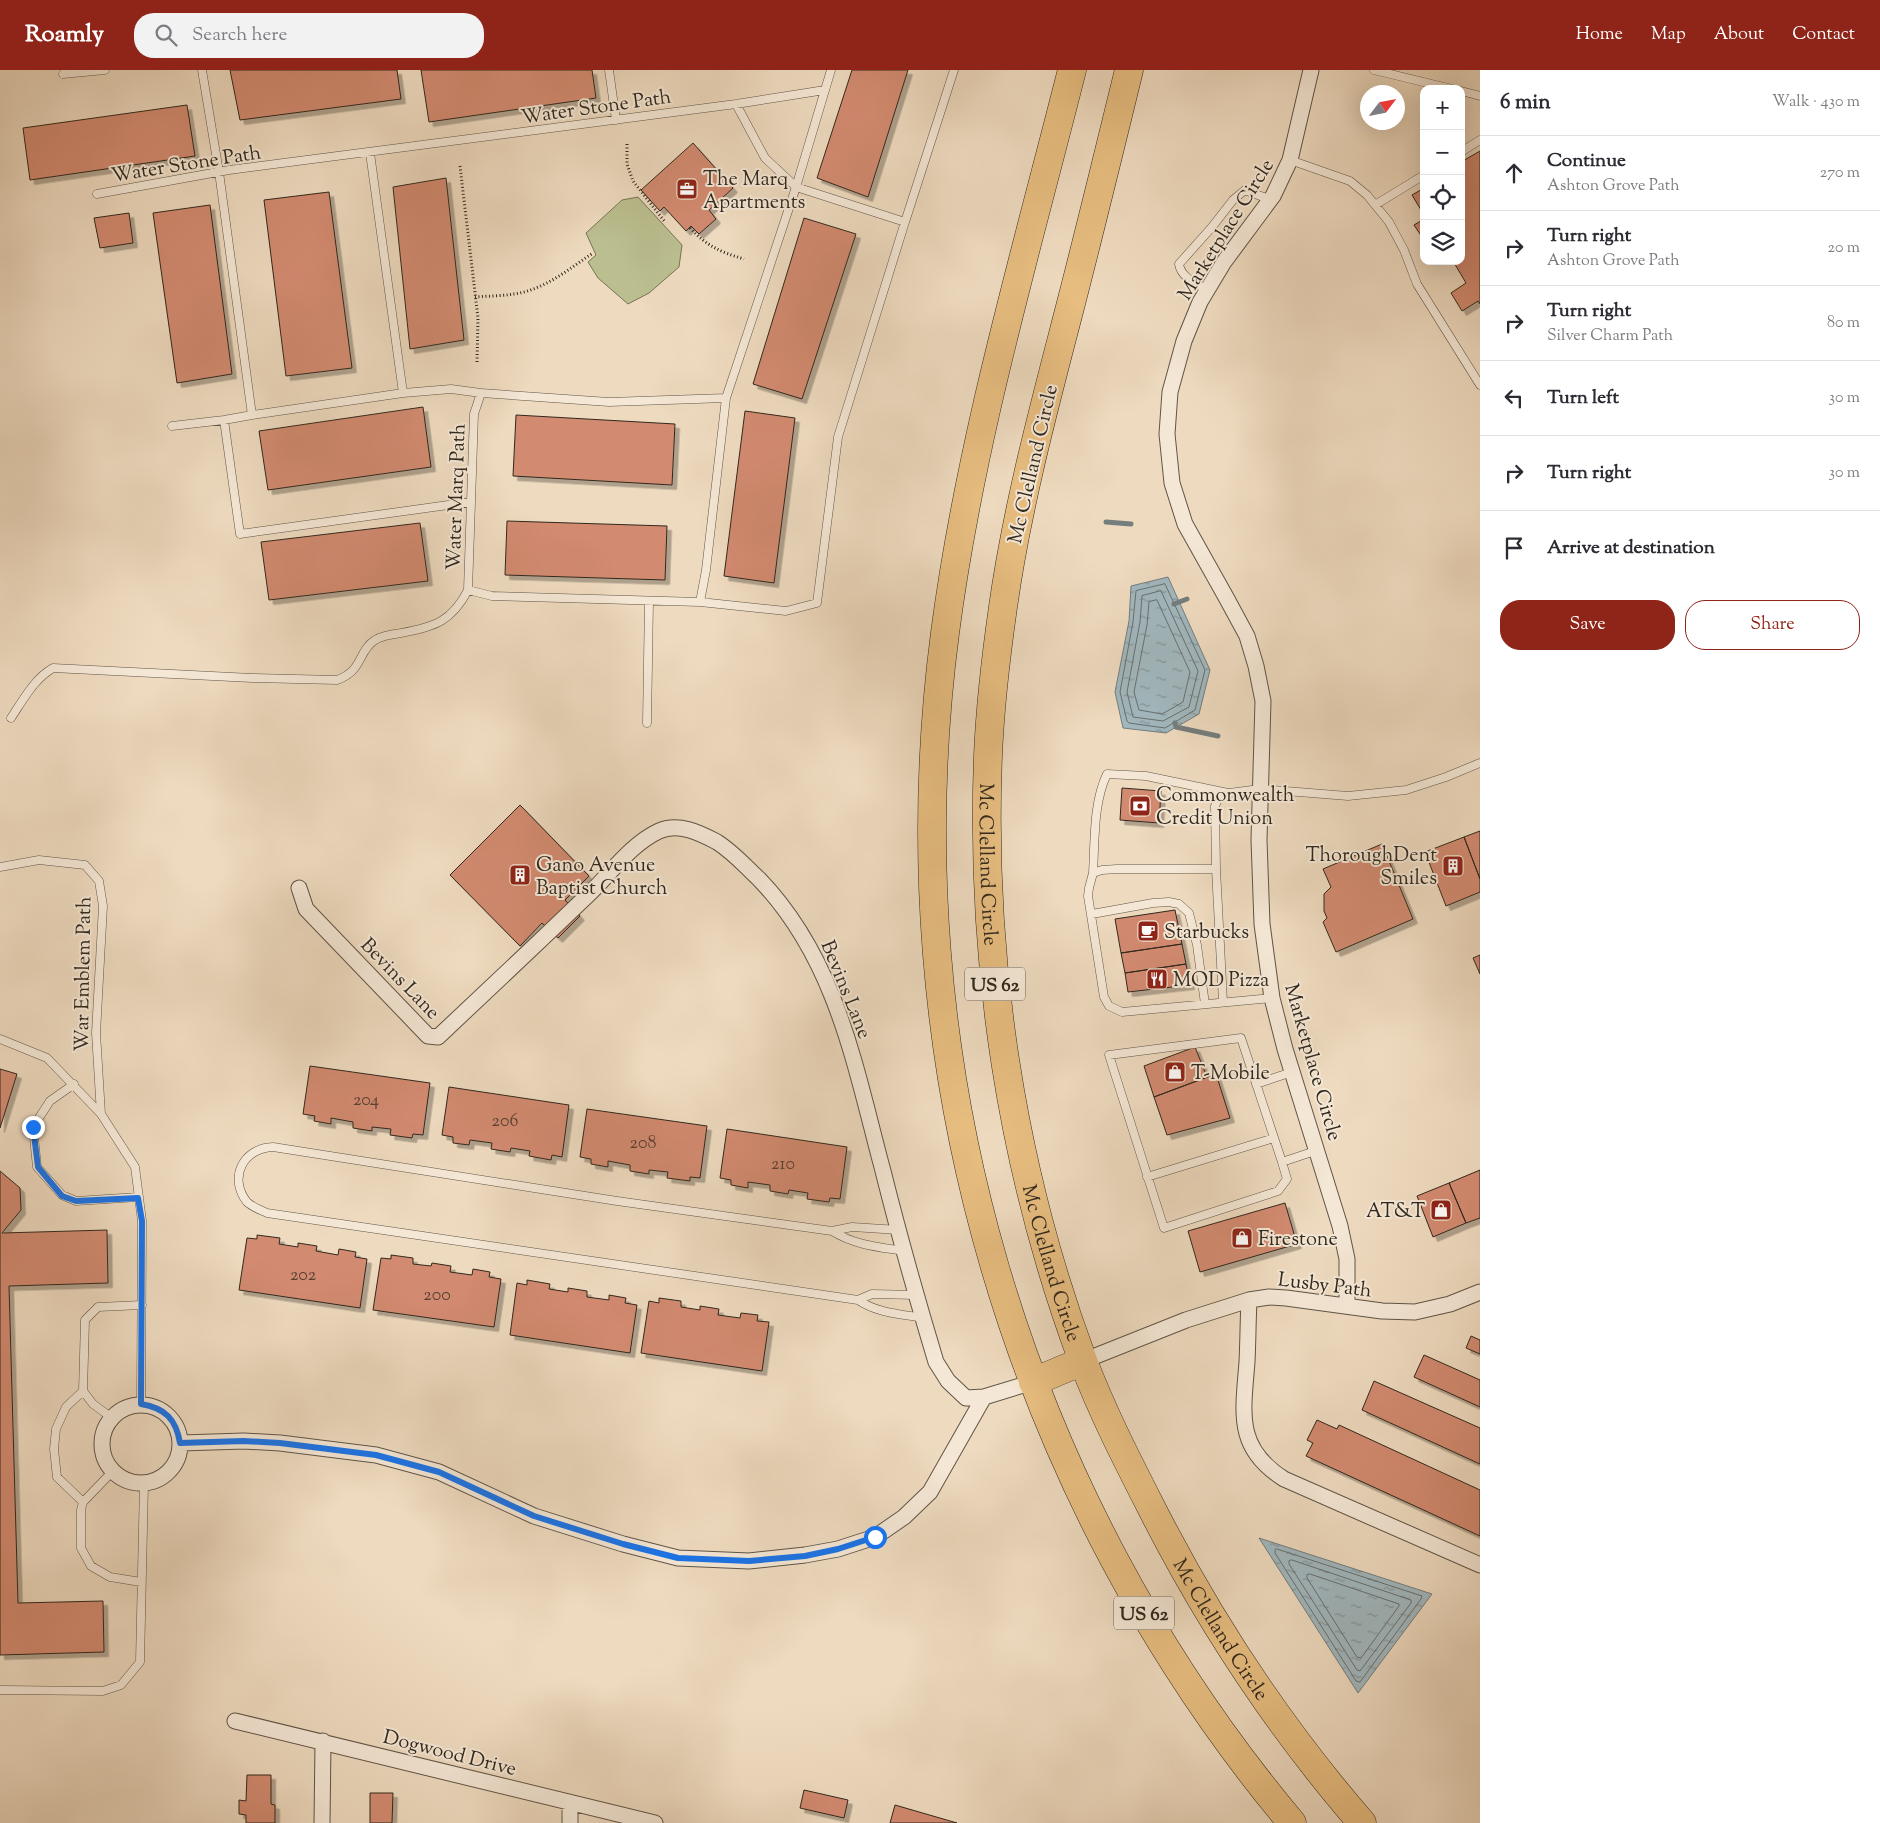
<!DOCTYPE html>
<meta charset="utf-8">
<style>
body{margin:0;font-family:"Sorts Mill Goudy",serif;background:#f2f2f3;color:#2b2b33}
.controls{position:absolute;right:15px;top:15px;display:grid;overflow:hidden;border-radius:10px;box-shadow:0 5px 20px #0002}
.controls button{width:45px;height:45px;display:grid;place-items:center;padding:0;border:0;border-bottom:1px solid #e1e1e2;background:#fff;color:#2b2b33;font:25px sans-serif}
.compass{position:absolute;left:1360px;top:15px;width:45px;height:45px;border-radius:50%;background:#fff;box-shadow:0 5px 20px #0002;rotate:58deg}
.stop{position:absolute;width:15px;height:15px;margin:-11px;border:4px solid #1a73e8;border-radius:50%;background:#fff}
.stop.end{background:#1a73e8;border-color:#fff;box-shadow:0 1px 5px #0008}
.list{margin:0;padding:0;list-style:none}
h2{display:flex;justify-content:space-between;align-items:center;height:65px;margin:0;padding:0 20px;font-size:21px}
h2 small{font-size:16px;font-weight:400;color:#7c7c81}
.list li{display:grid;grid-template-columns:32px 1fr auto;gap:15px;align-items:center;box-sizing:border-box;height:75px;padding:0 20px;border-top:1px solid #e1e1e2}
.list b{display:block;font-size:19px;white-space:nowrap}
.list p{margin:0;font-size:16px;white-space:nowrap;color:#7c7c81}
.list em{font-size:16px;font-style:normal;color:#7c7c81}
.actions{display:flex;gap:10px;padding:15px 20px}
.actions a{flex:1;padding:11px 0;border:1px solid #8f2418;border-radius:20px;text-align:center;font-size:18px;color:#8f2418}
.actions .main{background:#8f2418;color:#fff}
.icon{flex:none;width:28px;height:28px;fill:none;stroke:currentColor;stroke-width:2;stroke-linecap:round;stroke-linejoin:round}
.map{position:relative;flex:none;width:1480px;height:1753px;overflow:hidden}
header{display:flex;align-items:center;gap:30px;box-sizing:border-box;height:70px;padding:0 25px;background:#8f2418;color:#fff}
header strong{font-size:24px}
nav{display:flex;gap:28px;margin-inline-start:auto;font-size:18px}
.search{width:350px;height:45px;background:#f2f2f3;display:flex;align-items:center;gap:12px;box-sizing:border-box;padding:0 18px;border-radius:20px;color:#7c7c81;font-size:19px}
main{display:flex}
aside{flex:1;background:#fff}
.map>svg:first-child{display:block}
.garden{fill:#bbbf90;stroke:#767456}
.water{fill:url(#water-ripples);stroke:#747e7e}
.lines{fill:none;stroke-linecap:round;stroke-linejoin:round}
.shore{stroke:#68706e;stroke-width:1}
.stream{stroke:#747e7e;stroke-width:5}
.building{fill:#d28a70;stroke:#30281d;filter:url(#shadow)}
.lane-casing{stroke:#605446;stroke-width:9}
.street-casing{stroke:#605446;stroke-width:17}
.highway-casing{stroke:#30281d;stroke-width:29}
.path{stroke:#30281d;stroke-width:3;stroke-dasharray:1 2.5;stroke-linecap:butt}
.lane{stroke:#f4e7d5;stroke-width:8}
.street{stroke:#f4e7d5;stroke-width:15}
.highway{stroke:#e7bd80;stroke-width:28}
.route{stroke:#1a73e8;stroke-width:6}
.labels{text-anchor:middle;stroke-width:4;stroke-linejoin:round;paint-order:stroke}
.number-label{font-size:18px;fill:#584032}
.shield{fill:#f4e7d5;stroke:#6b6154;stroke-width:1}
.shield-label{font-size:19px;font-weight:bold;fill:#30281d}
.street-label{font-size:20px;fill:#30281d;stroke:#f4e7d5}
.poi-label{font-size:20px;fill:#30281d;stroke:#f4e7d5;text-anchor:start}
</style>
<header>
<strong>Roamly</strong>
<div class="search"><svg class="icon" aria-label="search" viewBox="0 0 24 24"><circle cx="10" cy="10" r="6"/><path d="M15 15l6 6"/></svg>Search here</div>
<nav><a>Home</a><a>Map</a><a>About</a><a>Contact</a></nav>
</header>
<main>
<div class="map">
<svg width="1480" height="1753" viewBox="0 0 1480 1753">
<defs>
<pattern id="water-ripples" width="26" height="14" patternUnits="userSpaceOnUse" patternTransform="scale(1.25)"><rect width="26" height="14" fill="#a1b7be"/><path d="M2 4q2-2 4 0t4 0M15 11q2-2 4 0t4 0" fill="none" stroke="#84959a"/></pattern>
<filter id="shadow"><feDropShadow dx="4.5" dy="4.5" stdDeviation="0" flood-color="#0004"/></filter>
</defs>
<rect width="100%" height="100%" fill="#eedabf"/>
<filter id="stains"><feTurbulence type="fractalNoise" baseFrequency=".004" numOctaves="4"/><feColorMatrix values="0 0 0 0 .2 0 0 0 0 .09 0 0 0 0 .02 0 0 0 .5 -.17"/></filter>
<radialGradient id="worn" r=".72"><stop offset=".6" stop-color="#630" stop-opacity="0"/><stop offset="1" stop-color="#630" stop-opacity=".3"/></radialGradient>
<!-- garden -->
<path class="garden" d="M638 127 682 175 679 197 649 223 628 234 598 208 588 192 596 185 586 163 622 130Z"/>
<!-- water -->
<path class="water" d="M1168 507 1210 600 1199 644 1166 663 1123 658 1115 622 1129 551 1131 516Z
M1259 1468 1432 1524 1358 1623Z"/>
<g class="lines">
<!-- shore -->
<path class="shore" d="M1165 514 1205 600 1195 640 1165 658 1129 653 1127 651 1120 622 1133 552 1136 521Z
M1161 521 1198 601 1189 637 1163 651 1133 647 1127 622 1140 552 1142 526Z
M1157 530 1190 602 1183 632 1162 644 1139 640 1134 622 1147 555 1149 532Z
M1277 1479 1422 1526 1421 1529 1360 1612 1356 1611 1275 1483V1480Z
M1292 1490 1411 1530V1533L1360 1601 1357 1600 1289 1494V1491Z
M1310 1504 1399 1534V1536L1361 1588 1357 1587 1307 1508V1505Z"/>
<!-- stream -->
<path class="stream" d="M1106 452 1131 454
M1174 534 1187 529
M1175 653 1176 657 1218 666"/>
</g>
<!-- building -->
<path class="building" d="M230 0H397L401 29 240 50Z
M421 0H592L596 28 429 52Z
M852 0H908L868 127 817 108Z
M187 35 195 86 30 110 23 58Z
M693 73 733 118 709 140 716 149 699 164 691 156 686 161 664 137 660 141 641 120Z
M1480 81V234L1478 231 1462 241 1451 223 1466 213 1453 191H1461V92Z
M446 108 464 270 410 279 393 117Z
M1424 118V145L1412 125Z
M329 122 352 298 286 306 264 130Z
M210 135 232 304 177 313 153 143Z
M129 143 133 173 100 178 94 148Z
M804 148 856 164 802 329 753 314Z
M1424 149V170L1414 155Z
M423 337 431 397 268 420 259 361Z
M745 341 795 348 774 513 724 506Z
M516 345 675 354 672 415 513 406Z
M507 451 667 456 665 510 505 505Z
M420 453 428 511 269 530 261 472Z
M1122 718 1161 721 1159 753 1120 750Z
M520 735 589 806 565 830 580 846 558 868 542 853 520 876 450 805Z
M1480 761V809L1464 767Z
M1464 767 1480 809V822L1446 836 1425 782Z
M1382 774 1413 849 1336 882 1323 852 1327 848 1324 841V824L1331 817 1323 799Z
M1175 840 1182 874 1121 883 1115 849Z
M1182 874 1186 894 1125 903 1121 883Z
M1480 885V904L1473 888Z
M1186 894 1190 915 1128 922 1125 903Z
M1195 977 1207 1007 1154 1027 1144 996Z
M310 996 430 1013 423 1065 413 1064 412 1068 390 1065 391 1059 372 1057V1061L353 1058V1052L331 1048V1054L314 1051 315 1046 303 1044Z
M0 999 17 1004 0 1058Z
M1216 1004 1230 1048 1167 1065 1154 1027Z
M449 1017 569 1035 562 1087 552 1085 551 1090 529 1086 530 1081 511 1078 510 1082 491 1079 492 1073 470 1070 469 1075 453 1073V1067L442 1065Z
M587 1039 707 1056 700 1108 690 1107V1111L667 1108 668 1102 649 1100V1104L630 1101V1095L608 1091V1097L591 1094V1089L580 1087Z
M727 1059 847 1077 840 1129 830 1128 829 1132 807 1129 808 1123 789 1120 788 1124 770 1121V1115L748 1112V1118L731 1115V1110L720 1108Z
M1480 1100V1148L1466 1153 1449 1113Z
M0 1101 20 1118 21 1140 2 1163 107 1160 108 1213 9 1216 18 1533 103 1531 104 1582 0 1585Z
M1449 1113 1466 1153 1433 1167 1417 1126Z
M1285 1133 1297 1174 1200 1202 1188 1161Z
M257 1165 280 1168 279 1174 298 1177V1173L317 1176 316 1181 338 1185 339 1179 356 1182 355 1187 367 1189 360 1238 239 1220 247 1168 257 1169Z
M391 1185 413 1188V1194L431 1196 432 1193 451 1196 450 1202 472 1205 473 1199 490 1202 489 1207 501 1209 494 1257 373 1240 381 1188 391 1189Z
M527 1210 550 1214 549 1219 568 1222V1218L587 1221V1227L609 1230V1225L626 1228 625 1233 637 1235 630 1283 510 1265 517 1213 527 1215Z
M659 1228 681 1231V1237L700 1240V1236L719 1239 718 1245 740 1248 741 1243 758 1245 757 1251 769 1252 762 1301 641 1283 649 1231 659 1233Z
M1471 1266 1480 1270V1284L1466 1278Z
M1424 1285 1480 1310V1337L1414 1307Z
M1374 1311 1480 1358V1394L1362 1340Z
M1317 1350 1337 1359 1339 1355 1480 1420V1466L1306 1386 1313 1373 1307 1370Z
M247 1705H271V1734L275 1735V1753H246V1745L239 1744V1730L246 1731Z
M804 1720 848 1730 844 1748 800 1738Z
M370 1723H393L392 1753H370Z
M895 1735 957 1753H890Z"/>
<g class="lines">
<!-- lane casing -->
<g class="lane-casing">
<path id="lane" d="M202 0 219 102 252 345 403 323
M609 0 616 50
M1374 0 1452 19
M63 4 105 0
M1461 21 1480 26
M1461 82 1480 70
M370 83 403 323 451 319 481 323
M1290 90 1350 111 1367 125 1389 152 1404 180 1417 214 1480 315
M97 124 229 100 736 34 825 20
M1375 135 1424 105
M905 152 954 0
M1208 220C1197 214 1181 208 1179 194L1212 157 1233 130 1245 120 1271 130
M726 328 609 332 481 323 474 344 468 520 492 526 700 532 706 500 726 328 796 117 831 0
M224 350 240 464 470 432
M172 356 224 350 252 345
M700 532 786 541 817 533 838 367 905 152 796 117 765 88 736 34
M11 648C23 630 34 609 53 598L252 608 337 610C364 600 357 582 375 570 383 565 393 564 401 563 435 557 452 551 468 520
M647 653 649 531
M0 797 39 790 85 795 99 811 103 836 96 963 101 1044
M1216 799 1223 932
M1093 803C1095 771 1093 733 1107 704L1146 706 1228 723
M1092 844 1153 833 1169 832 1179 834 1189 843 1197 875 1205 934
M1272 928 1122 942 1109 936 1104 927 1088 826 1089 818 1093 803 1102 800 1117 799H1216L1215 736 1219 727 1229 723 1260 719 1348 726 1406 720 1446 707 1480 693
M0 969 47 988 101 1044 135 1097 142 1151 141 1334
M74 1014 50 1031 33 1057 37 1097 62 1125 76 1131 138 1127
M1256 1014 1292 1002
M1282 1092 1241 968 1109 985 1164 1158 1278 1121 1287 1109 1282 1092 1318 1080
M1147 1107 1274 1068
M899 1160 852 1157 832 1161 617 1131 273 1077C243 1078 228 1108 247 1132 252 1137 261 1140 267 1143L858 1230C877 1243 900 1244 923 1248
M832 1161C854 1175 879 1177 904 1181
M858 1230 872 1224 917 1225
M83 1321 66 1337 56 1359 54 1379 57 1407 83 1432
M112 1348 93 1334 83 1321 85 1250 98 1237 142 1235
M112 1402 83 1432 81 1440V1478L91 1496 110 1507 141 1512
M0 1620 103 1621 121 1615 140 1592 144 1413"/>
</g>
<!-- street casing -->
<g class="street-casing">
<path id="street" d="M1311 0 1290 90 1273 126 1224 192 1200 232 1184 271 1170 322 1167 364 1172 413 1185 454 1227 529 1247 566 1256 596 1263 631 1259 770 1262 854 1272 928 1285 979 1340 1156 1347 1189V1236
M299 818 306 839 428 966 438 967C489 919 539 872 589 824 611 803 631 774 659 761 678 752 700 763 717 772 733 782 745 796 759 809 837 890 855 997 883 1101 899 1165 917 1229 936 1292L948 1311 966 1328 984 1327 1033 1312
M1249 1230C1248 1251 1248 1271 1247 1292 1243 1343 1235 1378 1284 1409L1480 1495
M1083 1291 1186 1250 1249 1230 1269 1227 1286 1228 1382 1241 1415 1242 1450 1234 1480 1222
M102 1374a39 39 0 1 1 78 0a39 39 0 1 1-78 0Z
M181 1373 244 1371 280 1373 376 1385 439 1402 534 1446 623 1474 678 1488 749 1491 805 1485 838 1479 875 1467 904 1447 930 1422 984 1327
M235 1651 655 1753
M322 1753 323 1671
M570 1753V1733"/>
</g>
<!-- highway casing -->
<g class="highway-casing">
<g id="highway">
<path d="M1072 0C1025 186 970 372 945 563 889 988 1016 1424 1292 1753"/>
<path id="s1" d="M1129 0C1109 82 1089 164 1068 245 1043 341 1017 438 1003 537 996 586 990 636 988 686 980 891 1011 1098 1083 1291 1102 1341 1126 1388 1150 1435 1208 1550 1278 1656 1362 1753"/>
<path d="M1033 1312 1083 1291"/>
</g>
</g>
<!-- path -->
<path class="path" d="M627 74V94L633 111 665 152
M460 96 478 248 477 293
M690 158C707 176 720 182 744 189
M475 227C488 226 502 226 514 224 544 220 569 199 593 183"/>
<!-- lane -->
<use href="#lane" class="lane"/>
<!-- street -->
<use href="#street" class="street"/>
<!-- highway -->
<use href="#highway" class="highway"/>
</g>
<g class="lines">
<!-- route -->
<path class="route" d="M33 1057 38 1097 62 1126 76 1131 138 1128 142 1151 141 1334C165 1338 176 1349 180 1373L244 1371 280 1373 376 1385 439 1402 534 1446 623 1474 678 1488 749 1491 805 1486 838 1479 875 1467"/>
</g>
<!-- icons -->
<defs>
<g id="office-square" transform="scale(1.125)"><rect x="-9" y="-9" width="18" height="18" rx="4" fill="#8f2418" stroke="#f4e7d5"/><path d="M-6-3h4V-5.5h4V-3h4V5H-6ZM-1-4.5V-3h2v-1.5ZM-6 0V1H6V0Z" fill="#fff"/></g>
<g id="bank-square" transform="scale(1.125)"><rect x="-9" y="-9" width="18" height="18" rx="4" fill="#8f2418" stroke="#f4e7d5"/><path d="M-6-4H6V4H-6ZM0-2.3a2.3 2.3 0 1 0 0 4.6a2.3 2.3 0 1 0 0-4.6Z" fill="#fff"/></g>
<g id="building-square" transform="scale(1.125)"><rect x="-9" y="-9" width="18" height="18" rx="4" fill="#8f2418" stroke="#f4e7d5"/><path d="M-4-6H4V6H1V3H-1V6H-4ZM-2.5-4.3h1.7v1.8h-1.7ZM.8-4.3h1.7v1.8H.8ZM-2.5-1h1.7V.8h-1.7ZM.8-1h1.7V.8H.8Z" fill="#fff"/></g>
<g id="cafe-square" transform="scale(1.125)"><rect x="-9" y="-9" width="18" height="18" rx="4" fill="#8f2418" stroke="#f4e7d5"/><path d="M-5.5-4.5H6V0H3Q3 3.5 0 3.5H-2.5Q-5.5 3.5-5.5 0ZM3-3.2v2h1.7v-2ZM-6 4.5H4V6H-6Z" fill="#fff"/></g>
<g id="restaurant-square" transform="scale(1.125)"><rect x="-9" y="-9" width="18" height="18" rx="4" fill="#8f2418" stroke="#f4e7d5"/><path d="M-5-6h1v4h1v-4h1v4h1v-4h1v5L-1.5 .5V6h-2V.5L-5-1ZM5-6V6H3V1.5H1.5Q1.5-4 5-6Z" fill="#fff"/></g>
<g id="shop-square" transform="scale(1.125)"><rect x="-9" y="-9" width="18" height="18" rx="4" fill="#8f2418" stroke="#f4e7d5"/><path d="M-5-2.5h2.3a2.7 3.5 0 0 1 5.4 0H5L5.5 6h-11ZM-1.5-2.5h3a1.5 2.3 0 0 0-3 0Z" fill="#fff"/></g>
</defs>
<g fill-rule="evenodd">
<use href="#office-square" x="687" y="119"/>
<use href="#bank-square" x="1140" y="736"/>
<use href="#building-square" x="1453" y="796"/>
<use href="#building-square" x="520" y="805"/>
<use href="#cafe-square" x="1148" y="861"/>
<use href="#restaurant-square" x="1157" y="909"/>
<use href="#shop-square" x="1175" y="1002"/>
<use href="#shop-square" x="1441" y="1140"/>
<use href="#shop-square" x="1242" y="1168"/>
</g>
<g class="labels">
<!-- number labels -->
<g class="number-label">
<text x="366" y="1035">204</text>
<text x="505" y="1056">206</text>
<text x="643" y="1078">208</text>
<text x="783" y="1099">210</text>
<text x="303" y="1210">202</text>
<text x="437" y="1230">200</text>
</g>
<!-- shield labels -->
<g class="shield">
<rect x="965" y="897.5" width="60" height="33" rx="4"/>
<rect x="1114" y="1526.5" width="60" height="33" rx="4"/>
</g>
<g class="shield-label">
<text x="995" y="921">US 62</text>
<text x="1144" y="1550">US 62</text>
</g>
<!-- street labels -->
<g class="street-label">
<text transform="translate(596 36) rotate(-8)" y="7">Water Stone Path</text>
<text transform="translate(186 93) rotate(-9)" y="7">Water Stone Path</text>
<text transform="translate(1225 159) rotate(-58)" y="7">Marketplace Circle</text>
<text transform="translate(1032 394) rotate(-77)" y="7">Mc Clelland Circle</text>
<text transform="translate(455 427) rotate(-88)" y="7">Water Marq Path</text>
<text dy="7" stroke="none"><textPath href="#s1" startOffset="810">Mc Clelland Circle</textPath></text>
<text transform="translate(82 904) rotate(-89)" y="7">War Emblem Path</text>
<text transform="translate(401 908) rotate(46)" y="7">Bevins Lane</text>
<text transform="translate(847 919) rotate(68)" y="7">Bevins Lane</text>
<text transform="translate(1314 992) rotate(74)" y="7">Marketplace Circle</text>
<text dy="7" stroke="none"><textPath href="#s1" startOffset="1215">Mc Clelland Circle</textPath></text>
<text transform="translate(1325 1214) rotate(7)" y="7">Lusby Path</text>
<text dy="7" stroke="none"><textPath href="#s1" startOffset="1620">Mc Clelland Circle</textPath></text>
<text transform="translate(450 1682) rotate(14)" y="7">Dogwood Drive</text>
</g>
<!-- poi labels -->
<g class="poi-label">
<text x="703" y="115">The Marq<tspan x="703" dy="23">Apartments</tspan></text>
<text x="1156" y="731">Commonwealth<tspan x="1156" dy="23">Credit Union</tspan></text>
<text x="1437" y="791" text-anchor="end">ThoroughDent<tspan x="1437" dy="23">Smiles</tspan></text>
<text x="536" y="801">Gano Avenue<tspan x="536" dy="23">Baptist Church</tspan></text>
<text x="1164" y="868">Starbucks</text>
<text x="1173" y="916">MOD Pizza</text>
<text x="1191" y="1009">T-Mobile</text>
<text x="1425" y="1147" text-anchor="end">AT&amp;T</text>
<text x="1258" y="1175">Firestone</text>
</g>
</g>
<rect width="100%" height="100%" filter="url(#stains)"/>
<rect width="100%" height="100%" fill="url(#worn)"/>
</svg>
<div class="controls">
<button>+</button>
<button>−</button>
<button><svg class="icon" aria-label="locate" viewBox="0 0 24 24"><circle cx="12" cy="12" r="6"/><path d="M12 2v4M12 18v4M2 12h4M18 12h4"/></svg></button>
<button><svg class="icon" aria-label="layers" viewBox="0 0 24 24"><path d="M12 4l9 5-9 5-9-5zM3 14l9 5 9-5"/></svg></button>
</div>
<svg class="compass" viewBox="-18 -18 36 36"><path d="M0-13l5 13h-10z" fill="#e53935"/><path d="M0 13l5-13h-10z" fill="#7c7c81"/></svg>
<div class="stop" style="left:875px;top:1467px"></div>
<div class="stop end" style="left:33px;top:1057px"></div>
</div>
<aside>
<h2>6 min<small>Walk · 430 m</small></h2>
<ul class="list">
<li><svg class="icon" aria-label="ahead" viewBox="0 0 24 24"><path d="M12 20V5M6 11l6-6 6 6"/></svg><div><b>Continue</b><p>Ashton Grove Path</p></div><em>270 m</em></li>
<li><svg class="icon" aria-label="right" viewBox="0 0 24 24"><path d="M7 20v-9h11M14 6l5 5-5 5"/></svg><div><b>Turn right</b><p>Ashton Grove Path</p></div><em>20 m</em></li>
<li><svg class="icon" aria-label="right" viewBox="0 0 24 24"><path d="M7 20v-9h11M14 6l5 5-5 5"/></svg><div><b>Turn right</b><p>Silver Charm Path</p></div><em>80 m</em></li>
<li><svg class="icon" aria-label="left" viewBox="0 0 24 24"><path d="M17 20v-9H6M10 6l-5 5 5 5"/></svg><div><b>Turn left</b></div><em>30 m</em></li>
<li><svg class="icon" aria-label="right" viewBox="0 0 24 24"><path d="M7 20v-9h11M14 6l5 5-5 5"/></svg><div><b>Turn right</b></div><em>30 m</em></li>
<li><svg class="icon" aria-label="arrive" viewBox="0 0 24 24"><path d="M6 21V4h12l-3 4 3 4H6"/></svg><div><b>Arrive at destination</b></div></li>
</ul>
<div class="actions"><a class="main">Save</a><a>Share</a></div>
</aside>
</main>
